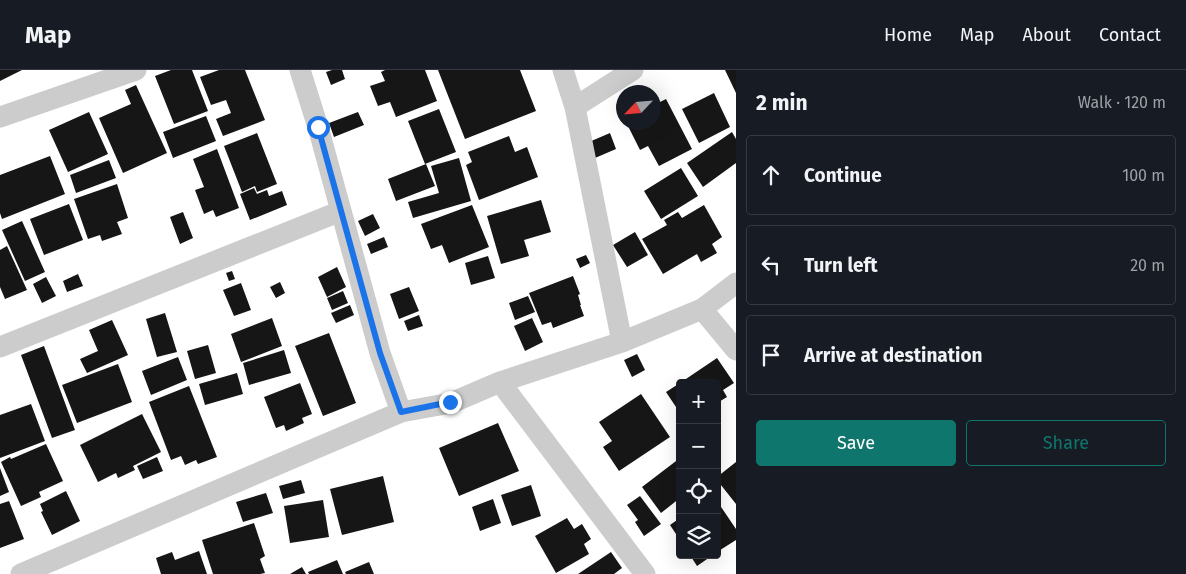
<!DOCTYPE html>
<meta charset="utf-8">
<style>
body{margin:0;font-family:"Fira Sans",sans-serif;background:#242831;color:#f1f3f6}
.controls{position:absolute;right:15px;bottom:15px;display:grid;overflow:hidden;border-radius:5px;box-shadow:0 5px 20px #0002}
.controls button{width:45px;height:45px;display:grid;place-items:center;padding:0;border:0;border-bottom:1px solid #363941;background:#171b24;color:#f1f3f6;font:25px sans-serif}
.compass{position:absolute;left:616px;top:15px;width:45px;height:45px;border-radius:50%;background:#171b24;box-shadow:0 5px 20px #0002;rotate:244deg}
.stop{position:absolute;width:15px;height:15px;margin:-11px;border:4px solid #1a73e8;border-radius:50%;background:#fff}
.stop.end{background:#1a73e8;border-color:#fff;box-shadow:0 1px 5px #0008}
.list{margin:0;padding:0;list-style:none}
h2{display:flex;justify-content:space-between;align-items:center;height:65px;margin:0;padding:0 20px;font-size:21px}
h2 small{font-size:16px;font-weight:400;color:#9ea1a6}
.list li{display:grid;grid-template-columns:32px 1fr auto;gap:15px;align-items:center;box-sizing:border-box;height:80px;margin:0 10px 10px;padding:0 10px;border:1px solid #363941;border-radius:5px}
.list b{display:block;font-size:19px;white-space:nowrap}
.list em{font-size:16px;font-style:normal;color:#9ea1a6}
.actions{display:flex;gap:10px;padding:15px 20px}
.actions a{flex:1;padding:11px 0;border:1px solid #0f766e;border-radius:5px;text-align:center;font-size:18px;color:#0f766e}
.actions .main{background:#0f766e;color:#fff}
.icon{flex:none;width:28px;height:28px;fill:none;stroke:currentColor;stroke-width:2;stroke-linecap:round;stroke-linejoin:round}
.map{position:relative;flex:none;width:736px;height:504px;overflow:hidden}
header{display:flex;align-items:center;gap:30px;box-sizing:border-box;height:70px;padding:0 25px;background:#171b24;border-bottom:1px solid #363941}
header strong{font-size:24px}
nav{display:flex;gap:28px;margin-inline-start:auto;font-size:18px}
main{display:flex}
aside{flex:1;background:#171b24}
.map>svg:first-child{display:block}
.building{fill:#161616}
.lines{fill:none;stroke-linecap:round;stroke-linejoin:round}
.street{stroke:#ccc;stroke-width:21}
.route{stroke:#1a73e8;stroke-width:6}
</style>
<header>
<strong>Map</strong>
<nav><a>Home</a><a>Map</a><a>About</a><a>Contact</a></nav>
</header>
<main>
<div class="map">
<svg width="736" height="504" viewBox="0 0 736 504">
<rect width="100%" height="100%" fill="#fff"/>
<!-- building -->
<path class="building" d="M0 0H22L0 11Z
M171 0H192L208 41 174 54 155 6Z
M219 0H245L265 50 223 66 216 49 231 43 226 30 211 35 200 7Z
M332 0H342L345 9 331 15 326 2Z
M385 0H425L437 31 396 47 390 32 378 36 370 16 385 11 381 2Z
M438 0H520L536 41 465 69Z
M725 0H736V23Z
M136 15 167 83 123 103 99 48 131 34 125 20Z
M714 23 730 57 699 73 682 39Z
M666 29 692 79 659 96 648 76 640 80 626 52H654V35Z
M439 39 456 82 425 94 408 51Z
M89 42 108 84 68 102 49 60Z
M358 42 364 55 334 67 329 53Z
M206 46 216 71 173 88 163 62Z
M732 62 736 69V93L703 117 687 93Z
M257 63 277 114 257 122 255 116 242 122 224 76Z
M610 63 616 79 595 88 589 72Z
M509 66 515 82 527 77 538 107 479 130 466 95 472 92 468 82Z
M217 79 239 138 216 147 213 140 204 144 195 120 204 117 193 89Z
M50 86 65 124 2 149 0 143V105Z
M459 88 471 131 413 148 408 132 439 123 431 96Z
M109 90 116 108 76 123 70 105Z
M426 94 435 116 396 131 388 109Z
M681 98 698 126 661 149 644 121Z
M117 114 128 148 117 152 122 164 102 171 100 165 88 169 74 129Z
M254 118 257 124 267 120 269 126 282 121 287 135 250 150 240 124Z
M541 130 551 162 524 170 529 186 501 194 487 146Z
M69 134 83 170 44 185 30 149Z
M472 135 489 177 449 193 442 175 431 179 421 154Z
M704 135 722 167 712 174 717 183 701 192 697 184 663 204 642 169 667 155 664 150 678 142 682 148Z
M183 142 193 168 180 174 170 147Z
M373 144 380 158 365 166 358 151Z
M22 151 45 202 25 211 2 160Z
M635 162 648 185 627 197 613 175Z
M384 167 388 177 371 184 367 174Z
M7 176 27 220 5 229 0 217V180Z
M586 185 590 193 580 198 576 189Z
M488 186 495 208 471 215 465 193Z
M337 197 346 217 327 227 318 207Z
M232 201 235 209 229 211 226 203Z
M78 204 83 216 67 222 63 211Z
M573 206 580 224 578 225 581 235H580L584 246 553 258 551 252 542 255 529 223Z
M46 207 56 226 42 233 33 214Z
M280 212 285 223 276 228 270 217Z
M241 213 251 240 234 246 223 220Z
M409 217 419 241 399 249 390 224Z
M343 221 348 233 332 240 327 228Z
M528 226 535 242 515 250 509 233Z
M350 235 354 245 336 253 331 243Z
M165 243 177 282 157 287 146 249Z
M419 245 423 256 408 261 404 251Z
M272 248 282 276 241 292 231 264Z
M532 248 543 272 525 281 514 256Z
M112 250 128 285 87 303 80 289 98 281 89 260Z
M329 263 356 333 323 346 295 276Z
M208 275 216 303 195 309 187 281Z
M44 276 75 360 52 368 21 285Z
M284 280 291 303 249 315 243 293Z
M637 284 645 300 632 307 624 290Z
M178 287 187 310 151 325 142 301Z
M717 288 734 313 723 320 727 327 717 333V313H680Z
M118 294 132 332 77 353 62 315Z
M237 303 243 324 205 335 199 314Z
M300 313 312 344 302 348 304 353 286 361 284 355 276 358 264 327Z
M680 313V343L666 322Z
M189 316 217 387 198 394 196 390 185 395 181 386 171 390 149 332Z
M641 324 670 367 619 401 603 377 612 371 599 352Z
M31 334 45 371 0 388V345Z
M142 344 161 382 133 396 135 400 118 408 116 403 98 412 80 375Z
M498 353 519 401 459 426 439 378Z
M46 374 63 411 39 422 41 427 21 436 1 392 10 387 11 389Z
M157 387 163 401 143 409 137 396Z
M680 388V428L661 443 642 417Z
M736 392V434L717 410V407Z
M0 398 9 422 0 426Z
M383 406 394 452 342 465 330 419Z
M301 410 305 423 283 429 279 416Z
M531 415 541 446 512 456 501 425Z
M66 421 80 451 52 465 41 442 43 441 40 434Z
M266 423 273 443 243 452 236 432Z
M640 426 661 454 644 466 635 452 638 450 627 435Z
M493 429 501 453 480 461 472 437Z
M323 430 329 467 290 473 284 436Z
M9 431 24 469 0 478V434Z
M717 431 736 459V470L717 482Z
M567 448 574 459 582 454 591 469 584 474 589 484 556 503 535 466Z
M680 448V470L670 455Z
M254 453 265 486 260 489 265 503 260 504H213L202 470Z
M199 481 207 504H161L156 488 172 482 175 490Z
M611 482 622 498 614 504H578Z
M690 485H713L697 496Z
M337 490 343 504H309L308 502Z
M369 492 374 504H346L345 502Z
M302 497 306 504H290Z"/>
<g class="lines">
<!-- street -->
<path class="street" d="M300 0 318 57 380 283 401 342
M563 0 575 37 622 272
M575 37 633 0
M0 47 136 0
M702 239 736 280
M0 277 341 141
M500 312 645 504
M21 504 401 342 451 333 500 312 622 272 702 239 736 213"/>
</g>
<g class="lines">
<!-- route -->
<path class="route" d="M318 57 380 283 401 342 450 332"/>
</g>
</svg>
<div class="controls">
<button>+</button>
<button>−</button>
<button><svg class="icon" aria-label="locate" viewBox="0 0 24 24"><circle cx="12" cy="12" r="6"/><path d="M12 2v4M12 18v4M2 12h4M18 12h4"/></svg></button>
<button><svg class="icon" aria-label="layers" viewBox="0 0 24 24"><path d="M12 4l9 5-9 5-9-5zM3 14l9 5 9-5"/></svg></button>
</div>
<svg class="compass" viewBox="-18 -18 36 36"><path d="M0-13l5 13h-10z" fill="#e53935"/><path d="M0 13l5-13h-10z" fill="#9ea1a6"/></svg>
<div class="stop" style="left:318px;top:57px"></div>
<div class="stop end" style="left:450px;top:332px"></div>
</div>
<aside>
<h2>2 min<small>Walk · 120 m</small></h2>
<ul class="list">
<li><svg class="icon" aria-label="ahead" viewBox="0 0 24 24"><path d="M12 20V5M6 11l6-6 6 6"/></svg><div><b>Continue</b></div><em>100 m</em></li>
<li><svg class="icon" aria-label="left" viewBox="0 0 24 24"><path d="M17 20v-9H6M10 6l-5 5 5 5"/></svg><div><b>Turn left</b></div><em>20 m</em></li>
<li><svg class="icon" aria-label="arrive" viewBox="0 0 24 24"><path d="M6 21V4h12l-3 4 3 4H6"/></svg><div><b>Arrive at destination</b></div></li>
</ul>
<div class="actions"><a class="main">Save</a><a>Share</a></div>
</aside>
</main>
